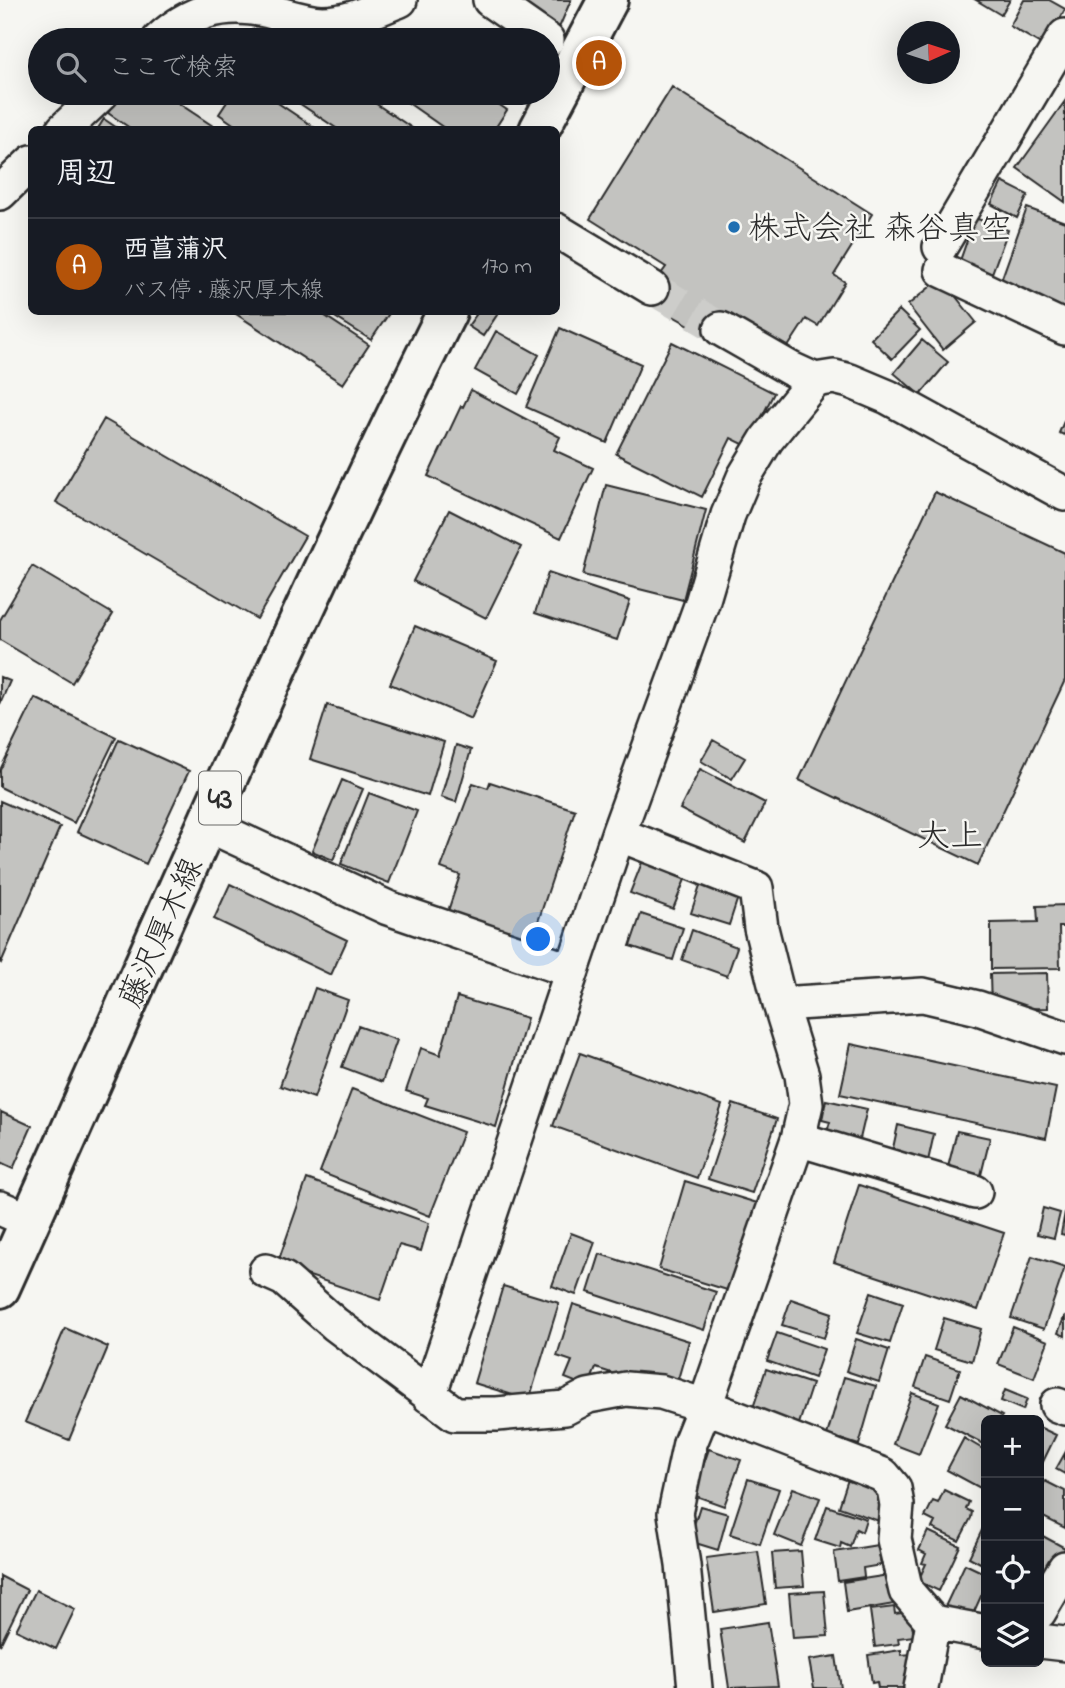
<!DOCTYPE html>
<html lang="ja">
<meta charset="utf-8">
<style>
body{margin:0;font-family:"Indie Flower","Klee One",sans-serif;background:#242831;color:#f1f3f6}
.controls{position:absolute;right:21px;bottom:21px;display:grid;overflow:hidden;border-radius:10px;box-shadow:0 7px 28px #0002}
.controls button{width:63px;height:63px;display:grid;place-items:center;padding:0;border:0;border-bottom:2px solid #363941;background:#171b24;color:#f1f3f6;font:35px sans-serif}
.compass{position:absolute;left:897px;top:21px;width:63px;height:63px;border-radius:50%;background:#171b24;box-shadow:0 7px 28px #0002;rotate:87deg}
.you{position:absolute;left:539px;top:940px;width:24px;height:24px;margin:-18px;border:5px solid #fff;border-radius:50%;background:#1a73e8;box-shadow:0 0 0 10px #1a73e833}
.badge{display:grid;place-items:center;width:46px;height:46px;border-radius:50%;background:#b45309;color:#fff;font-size:23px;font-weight:700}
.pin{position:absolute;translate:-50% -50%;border:4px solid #fff;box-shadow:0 2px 7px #0006}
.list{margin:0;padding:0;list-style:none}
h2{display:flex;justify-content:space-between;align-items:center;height:91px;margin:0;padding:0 28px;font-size:30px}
h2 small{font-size:23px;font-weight:400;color:#9ea1a6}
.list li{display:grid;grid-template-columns:46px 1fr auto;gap:21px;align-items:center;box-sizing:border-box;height:98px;padding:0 28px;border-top:2px solid #363941}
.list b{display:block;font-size:26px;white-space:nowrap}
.list p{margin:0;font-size:23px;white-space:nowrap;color:#9ea1a6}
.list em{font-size:23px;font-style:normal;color:#9ea1a6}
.icon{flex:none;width:38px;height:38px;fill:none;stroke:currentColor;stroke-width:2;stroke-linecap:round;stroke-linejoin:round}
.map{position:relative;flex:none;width:1065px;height:1688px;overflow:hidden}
.search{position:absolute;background:#171b24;box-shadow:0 7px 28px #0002;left:28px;top:28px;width:532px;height:77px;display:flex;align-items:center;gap:18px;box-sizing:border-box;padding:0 24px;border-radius:38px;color:#9ea1a6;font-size:26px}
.panel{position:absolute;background:#171b24;box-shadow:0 7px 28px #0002;left:28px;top:126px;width:532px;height:189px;border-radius:10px}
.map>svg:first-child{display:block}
.building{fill:#c3c3c0;stroke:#2b2b2b;stroke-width:2}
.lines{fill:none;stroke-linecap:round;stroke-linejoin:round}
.minor-tunnel{stroke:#cdcdca;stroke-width:33;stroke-dasharray:33 17;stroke-linecap:butt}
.minor-casing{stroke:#2b2b2b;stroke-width:38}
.major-casing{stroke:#2b2b2b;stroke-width:44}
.minor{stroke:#f6f6f2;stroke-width:33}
.major{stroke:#f6f6f2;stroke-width:38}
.poi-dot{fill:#1f6fb2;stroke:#f6f6f2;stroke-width:2.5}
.labels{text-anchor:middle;stroke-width:5;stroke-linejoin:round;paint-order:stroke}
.shield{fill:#f6f6f2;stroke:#686867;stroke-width:2}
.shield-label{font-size:30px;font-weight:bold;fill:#2b2b2b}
.poi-label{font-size:32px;fill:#2b2b2b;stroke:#f6f6f2;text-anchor:start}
.street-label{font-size:32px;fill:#2b2b2b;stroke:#f6f6f2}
.neighbourhood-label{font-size:33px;fill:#2b2b2b;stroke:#f6f6f2}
</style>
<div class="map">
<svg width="1065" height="1688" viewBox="0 0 1065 1688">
<rect width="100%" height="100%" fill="#f6f6f2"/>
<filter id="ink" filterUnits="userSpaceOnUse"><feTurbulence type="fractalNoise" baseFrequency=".0143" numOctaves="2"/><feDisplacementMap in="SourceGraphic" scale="14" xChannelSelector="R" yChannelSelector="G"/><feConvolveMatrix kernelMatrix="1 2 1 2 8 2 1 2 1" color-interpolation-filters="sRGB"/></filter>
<g filter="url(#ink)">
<!-- building -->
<path class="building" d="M526 0H571L559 28 521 10Z
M976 0H1010L1001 15Z
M1024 0H1049L1065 9 1046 47 1010 26Z
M385 26 406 40H375Z
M270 32 282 40H265Z
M672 87 872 214 834 275 845 282 818 326 806 319 784 353 714 339 643 299 666 267 590 219Z
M121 93H163L219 130H133L108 113Z
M233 93H263L318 130H242L219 114Z
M284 93H360L415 130H339Z
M394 93H482L507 110 494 130H447Z
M1065 101V202L1017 168Z
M104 119 120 130H97Z
M1002 182 1028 195 1017 218 991 204Z
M1027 208 1065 222V314L998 289Z
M975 218 1008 230 988 284 956 272Z
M941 278 976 322 943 350 908 305Z
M899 310 920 330 892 359 871 339Z
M233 312H319L369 345 343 384Z
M327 312H390L371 340Z
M478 312H499L483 336 468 326Z
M560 328 641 364 607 443 526 407Z
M496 331 539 355 518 394 475 370Z
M922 340 948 362 920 395 894 373Z
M672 342 774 393 747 446 731 438 702 497 616 454Z
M471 390 560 437 554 450 593 468 561 538 428 476 461 406 463 407Z
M104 419 305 536 257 619 56 502Z
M1065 419V435L1059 433Z
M606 485 706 510 683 600 583 575Z
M935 492 1065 553V680L978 865 799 780Z
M449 510 521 547 486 618 413 581Z
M32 566 113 614 72 683 0 640V620Z
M548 573 630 601 617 640 535 613Z
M415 626 497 661 471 719 390 684Z
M0 677 10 681 0 704Z
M35 698 116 737 74 823 0 787V770Z
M327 705 444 742 428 796 310 759Z
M119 739 189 771 146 864 77 832Z
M713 740 745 758 732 779 701 761Z
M456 745 471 750 456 802 441 797Z
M700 769 765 803 745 843 680 809Z
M342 780 363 789 333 860 312 851Z
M490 782 575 810 529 949 445 920 460 875 441 868 473 783 488 788Z
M369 793 417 811 389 883 341 864Z
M0 801 60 827 1 963 0 962Z
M643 860 686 877 673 909 630 893Z
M702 879 740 891 729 925 691 913Z
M230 884 347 940 331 975 214 919Z
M1065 905V927H1059L1060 968 991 969V923L1038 922 1037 906Z
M641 914 683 928 673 960 630 946Z
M692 930 737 947 727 976 682 960Z
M1047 973 1048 1008 991 1009 990 974Z
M315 988 348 1000 314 1098 280 1086Z
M457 997 527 1018 496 1127 425 1105 428 1098 406 1091 421 1048 440 1055Z
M358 1026 397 1040 382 1082 342 1067Z
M851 1044 1056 1088 1046 1138 840 1094Z
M580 1053 722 1105 697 1178 553 1126Z
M352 1089 463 1132 430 1216 320 1172Z
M826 1100 867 1109 859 1143 826 1135 830 1122 822 1120Z
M733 1104 777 1119 752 1193 708 1179Z
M1 1112 32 1126 13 1169 0 1163Z
M898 1125 934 1134 926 1170 890 1162Z
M957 1131 990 1138 980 1179 947 1171Z
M307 1179 429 1223 421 1251 399 1245 380 1300 277 1265Z
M685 1181 767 1206 740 1294 659 1269Z
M859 1185 1004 1233 978 1310 834 1262Z
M1043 1208 1060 1213 1054 1238 1037 1234Z
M1065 1212V1235L1061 1234Z
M571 1233 595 1242 576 1295 552 1286Z
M600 1254 716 1292 704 1330 588 1292Z
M1032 1256 1065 1267 1044 1329 1011 1318Z
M503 1286 559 1303 529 1400 474 1383Z
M871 1292 903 1303 890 1343 857 1333Z
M791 1299 832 1313 824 1338 782 1325Z
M573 1304 689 1341 674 1393 596 1368 588 1387 565 1378 572 1361 557 1356Z
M1065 1315V1336L1058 1333Z
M944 1318 981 1329 972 1361 934 1350Z
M1013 1327 1048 1341 1034 1378 998 1364Z
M65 1328 108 1347 69 1440 25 1422Z
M777 1333 824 1349 814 1378 767 1361Z
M856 1339 889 1350 879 1382 846 1371Z
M925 1357 960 1369 950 1399 915 1387Z
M766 1369 812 1384 796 1433 750 1417Z
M844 1377 876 1386 859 1445 827 1435Z
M1005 1390 1027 1399 1023 1410 1001 1401Z
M912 1393 939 1403 919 1454 893 1444Z
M961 1394 1002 1416 999 1420H986V1445L945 1424Z
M1039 1427 1056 1435 1039 1470Z
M964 1438 986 1451V1487L984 1490 947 1470Z
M709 1449 741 1460 724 1506 693 1495Z
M1065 1453V1474L1056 1469Z
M850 1473 881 1484 886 1498 879 1521 839 1507Z
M748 1479 779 1489 760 1544 730 1534Z
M1045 1481 1065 1491V1528L1039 1515V1493Z
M793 1488 820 1498 801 1546 774 1535Z
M944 1490 969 1502 966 1509 972 1512 971 1518 959 1541 932 1528 935 1522 925 1517 933 1501 938 1503Z
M700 1506 728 1514 718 1550 689 1541Z
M827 1506 866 1519 862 1532 856 1529 850 1547 841 1543 840 1548 815 1540Z
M986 1522V1566L969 1557Z
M928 1531 960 1546 939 1591 918 1581 926 1564 922 1563 926 1554 919 1550Z
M1039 1534 1065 1548 1046 1582 1039 1578Z
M878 1545 881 1565 863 1568 864 1577 838 1581 834 1552Z
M758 1551 766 1604 714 1612 706 1558Z
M801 1551 804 1586 775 1588 772 1553Z
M965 1564 986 1574V1585L969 1623 943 1611Z
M889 1575 894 1604 847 1612 843 1582Z
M0 1576 27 1590 0 1645Z
M36 1590 75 1609 56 1649 16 1630Z
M824 1591 828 1636 793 1638 789 1593Z
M894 1607 895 1614 910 1612 914 1636 898 1638 899 1644 875 1647 870 1610Z
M768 1622 778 1686 729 1688 720 1629Z
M901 1650V1655L911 1654V1685L902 1688H878L877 1682 872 1683 868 1655Z
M836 1656 841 1688H814L809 1660Z"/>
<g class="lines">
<!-- minor-tunnel -->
<path class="minor-tunnel" d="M652 288 721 329"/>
<!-- minor casing -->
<g class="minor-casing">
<path id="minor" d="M490 0 547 40
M159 40C189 12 223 1 264 10 283 14 302 22 322 23 350 23 374 10 400 0
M63 130 102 93
M0 193 32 162
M556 230 652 288
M940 247 1065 36
M942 270 1065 328
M721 329 791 369 815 380
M208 825 388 908 572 971
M618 834 756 888 761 928 780 1004 802 1075 806 1104 798 1139 705 1406 690 1443 675 1513 683 1565 695 1688
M780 1004 923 995 978 1008 1065 1038
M798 1139 975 1192
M0 1208 30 1221
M266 1271 284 1279 335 1324 455 1414H497L565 1408 588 1396 626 1389 661 1392 705 1406 883 1475 894 1488 897 1505 894 1539 906 1591 933 1622 986 1632
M429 1396 618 834 702 603 728 515 744 477 767 439 815 380 834 377 850 381 888 397 1065 494
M1057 1405 1065 1408
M1039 1612 1065 1568
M1039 1641 1065 1644
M921 1688 933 1622"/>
</g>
<!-- major casing -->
<g class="major-casing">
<path id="major" d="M539 130 608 0
M0 1288C147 962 287 632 447 312"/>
</g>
<!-- minor -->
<use href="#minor" class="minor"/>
<!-- major -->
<use href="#major" class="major"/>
</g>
</g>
<!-- markers -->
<circle class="poi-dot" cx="734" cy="227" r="7"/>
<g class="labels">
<!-- shield labels -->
<rect class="shield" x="199" y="771.5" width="42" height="53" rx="5"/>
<g class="shield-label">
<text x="220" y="808">43</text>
</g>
<!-- poi labels -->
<g class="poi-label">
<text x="748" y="238">株式会社 森谷真空</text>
</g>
<!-- street labels -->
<g class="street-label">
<text transform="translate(160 932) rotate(-66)" y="11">藤沢厚木線</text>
</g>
<!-- neighbourhood labels -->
<g class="neighbourhood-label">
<text x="950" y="846">大上</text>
</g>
</g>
</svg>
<div class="controls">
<button>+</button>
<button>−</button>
<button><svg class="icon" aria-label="locate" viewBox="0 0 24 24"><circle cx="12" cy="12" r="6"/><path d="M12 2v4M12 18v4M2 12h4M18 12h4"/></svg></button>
<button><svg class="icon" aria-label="layers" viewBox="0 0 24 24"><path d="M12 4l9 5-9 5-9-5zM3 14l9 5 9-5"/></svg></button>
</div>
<svg class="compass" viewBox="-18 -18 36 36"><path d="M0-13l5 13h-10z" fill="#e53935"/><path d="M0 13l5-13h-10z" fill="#9ea1a6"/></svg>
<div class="you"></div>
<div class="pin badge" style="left:599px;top:63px">A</div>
<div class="search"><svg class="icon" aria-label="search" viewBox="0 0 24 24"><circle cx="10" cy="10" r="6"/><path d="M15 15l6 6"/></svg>ここで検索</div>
<section class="panel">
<h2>周辺<small></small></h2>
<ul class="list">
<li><span class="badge">A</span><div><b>西菖蒲沢</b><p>バス停 · 藤沢厚木線</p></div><em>170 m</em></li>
</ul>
</section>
</div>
